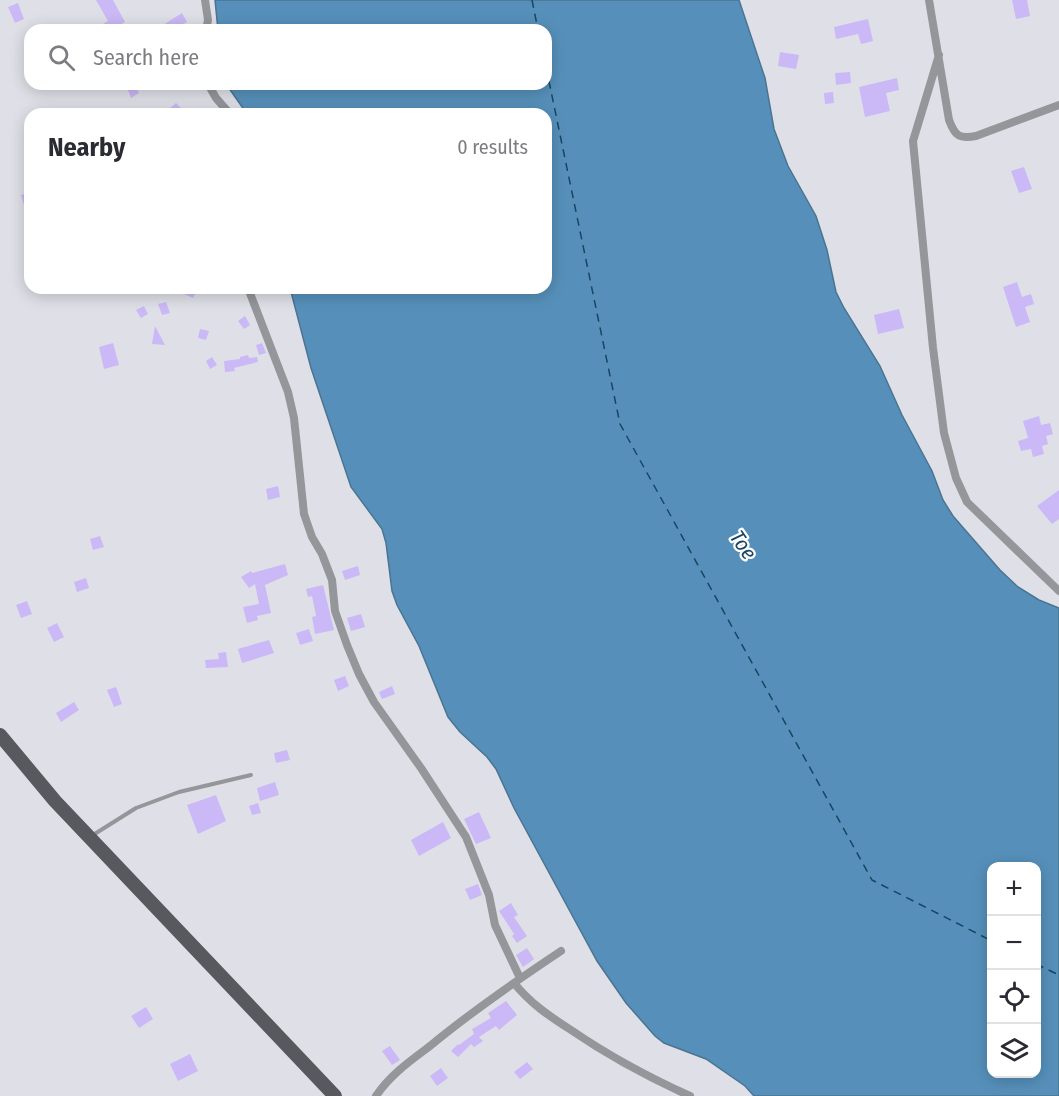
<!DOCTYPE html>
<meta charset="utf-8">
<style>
body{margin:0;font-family:"Fira Sans Condensed",sans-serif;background:#f7f7f7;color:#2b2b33}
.controls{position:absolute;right:18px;bottom:18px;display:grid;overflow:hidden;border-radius:12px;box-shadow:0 3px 15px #0003}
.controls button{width:54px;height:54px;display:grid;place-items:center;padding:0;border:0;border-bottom:2px solid #e1e1e2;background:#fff;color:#2b2b33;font:30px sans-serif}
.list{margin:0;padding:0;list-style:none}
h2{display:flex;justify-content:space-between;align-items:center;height:78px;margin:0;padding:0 24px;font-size:26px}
h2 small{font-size:20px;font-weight:400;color:#7c7c81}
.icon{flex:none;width:33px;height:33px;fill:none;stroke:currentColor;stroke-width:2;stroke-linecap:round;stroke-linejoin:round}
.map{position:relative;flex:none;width:1059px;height:1096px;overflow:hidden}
.search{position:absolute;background:#fff;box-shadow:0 3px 15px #0003;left:24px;top:24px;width:528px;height:66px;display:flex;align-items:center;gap:15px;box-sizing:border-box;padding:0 21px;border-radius:18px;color:#7c7c81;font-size:22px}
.panel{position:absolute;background:#fff;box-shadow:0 3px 15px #0003;left:24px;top:108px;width:528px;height:186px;border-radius:18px}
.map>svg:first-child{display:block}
.water{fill:#5690ba;stroke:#4b7492;stroke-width:1.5;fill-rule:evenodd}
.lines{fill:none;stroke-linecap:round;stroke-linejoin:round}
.ferry{stroke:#184563;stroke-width:1.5;stroke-dasharray:8 6;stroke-linecap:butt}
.building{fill:#cbb8f6}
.lane{stroke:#949699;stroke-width:4}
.street{stroke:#949699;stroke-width:8}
.primary{stroke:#56595e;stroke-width:14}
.labels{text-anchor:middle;stroke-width:4.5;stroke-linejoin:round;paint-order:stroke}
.water-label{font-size:21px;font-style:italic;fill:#184563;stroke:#fff}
</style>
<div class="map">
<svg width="1059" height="1096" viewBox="0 0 1059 1096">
<rect width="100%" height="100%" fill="#dfe0e7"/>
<!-- water -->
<path class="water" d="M215 0H739L765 78 774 129 788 166 816 216 827 250 836 292 844 308 880 366 902 415 932 471 943 500 953 516 1000 570 1018 587 1039 600 1059 608V1096H754L745 1086 706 1059 664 1043 655 1036 626 1003 597 961 514 808 496 769 487 757 460 732 448 717 419 646 397 605 392 591 386 543 382 529 351 487 311 368 290 288H546V114H247L226 84H546V30H218ZM992 866H1036V1074H992Z"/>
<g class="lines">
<!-- ferry -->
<path class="ferry" d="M532 0 538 30
M546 67 620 424 872 880 992 941
M1036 964 1059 975"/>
</g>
<!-- building -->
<path class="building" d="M96 0H113L125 22 111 30H106L103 24 108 21Z
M1012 0H1027L1030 16 1016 19Z
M18 3 24 19 15 23 8 7Z
M182 13 187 22 173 30H155Z
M868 19 873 41 861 44 858 34 836 39 834 27Z
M780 52 799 55 796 69 778 66Z
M850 72 851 83 836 85 835 73Z
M897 78 899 90 886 93 890 111 865 117 859 87Z
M135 86 139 93 131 98 128 90Z
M833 92 834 103 825 104 824 93Z
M176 103 183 110 179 114H174L169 109Z
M1024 167 1032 189 1019 193 1011 171Z
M30 192V218L28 219 21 195Z
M1017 282 1022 297 1031 294 1034 304 1025 307 1030 322 1016 327 1003 287Z
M171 288H198L193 298Z
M166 302 170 313 162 315 158 304Z
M144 306 148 314 141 318 136 310Z
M899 309 904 328 878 334 874 315Z
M245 316 250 325 244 329 238 321Z
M155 326 165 345 152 344Z
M200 329 209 331 206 340 198 338Z
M113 343 119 365 104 369 99 347Z
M262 343 266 353 259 355 256 345Z
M248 355 249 358 257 357 258 362 234 368 235 371 225 372 224 361 240 359V357Z
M212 357 217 365 210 369 206 361Z
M1039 416 1041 425 1050 423 1053 434 1046 436 1048 444 1042 446 1044 454 1033 457 1031 449 1021 451 1018 441 1028 438 1023 421Z
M278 486 280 497 268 500 266 489Z
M1059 490V519L1052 524 1037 506Z
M100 536 104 547 93 550 90 539Z
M285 564 288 575 265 585 271 613 257 616 258 620 247 623 243 607 259 604 255 584 249 588 241 577 251 571 252 573Z
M358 566 360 575 345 580 342 571Z
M86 578 89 588 77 592 74 582Z
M323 585 334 630 315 634 312 617 316 616 312 596 308 597 306 589Z
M27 601 32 614 21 618 16 605Z
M361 614 365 627 351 631 347 618Z
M57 623 64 637 54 642 47 628Z
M309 629 313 641 300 645 296 633Z
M269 640 274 653 242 663 238 649Z
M226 652 228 667 206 668 205 660 219 659 218 653Z
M345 676 349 686 338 691 334 680Z
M392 686 395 694 382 699 379 692Z
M116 687 122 704 114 707 107 690Z
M74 702 79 710 61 722 56 713Z
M287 750 290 760 276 763 274 753Z
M275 782 279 795 260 801 257 788Z
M216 795 226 821 198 834 187 805Z
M258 803 261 813 252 815 249 806Z
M479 812 491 838 476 844 464 819Z
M443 822 451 838 419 856 411 840Z
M478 884 482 895 470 900 465 889Z
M511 903 518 915 514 917 527 936 517 943 512 936 514 934 499 911Z
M527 948 534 959 523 967 516 955Z
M506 1001 517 1015 499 1030 496 1026 479 1037 483 1041 474 1047 471 1044 458 1057 451 1051 458 1044 459 1045 474 1034 472 1029 491 1018 488 1013Z
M146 1007 153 1019 139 1028 131 1016Z
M390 1046 400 1060 392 1065 382 1051Z
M190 1054 198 1071 178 1081 170 1064Z
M527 1062 533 1069 520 1079 514 1072Z
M441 1068 448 1078 437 1086 430 1076Z"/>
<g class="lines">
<!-- lane -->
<path class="lane" d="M93 835 136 808 179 792 251 775"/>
<!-- street -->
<path class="street" d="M205 0 208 20 206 30
M929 0 949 120C955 136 959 139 976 136L1059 105
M939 55 913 141 933 348 944 433 956 478 967 502 1059 591
M208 84 216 98 230 114
M248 288 288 392 294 418 304 514 312 537 322 554 332 580 335 611 347 645 359 674 374 702 421 768 466 837 489 895 495 925 520 978
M514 983C530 1003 549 1016 571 1030 609 1056 648 1077 690 1096
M376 1096C390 1075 410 1061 430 1046 471 1012 516 981 561 951"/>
<!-- primary -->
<path class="primary" d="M0 735 55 801 335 1096"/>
</g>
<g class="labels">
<!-- water labels -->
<g class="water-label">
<text transform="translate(743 545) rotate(56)" y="7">Toe</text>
</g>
</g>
</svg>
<div class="controls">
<button>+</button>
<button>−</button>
<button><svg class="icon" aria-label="locate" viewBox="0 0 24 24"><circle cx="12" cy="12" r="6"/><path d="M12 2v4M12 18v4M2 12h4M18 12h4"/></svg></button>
<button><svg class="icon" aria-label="layers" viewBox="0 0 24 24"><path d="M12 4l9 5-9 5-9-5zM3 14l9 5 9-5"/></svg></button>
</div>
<div class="search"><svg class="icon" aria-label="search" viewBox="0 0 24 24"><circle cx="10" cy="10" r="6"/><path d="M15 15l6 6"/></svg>Search here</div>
<section class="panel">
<h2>Nearby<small>0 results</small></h2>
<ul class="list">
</ul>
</section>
</div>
